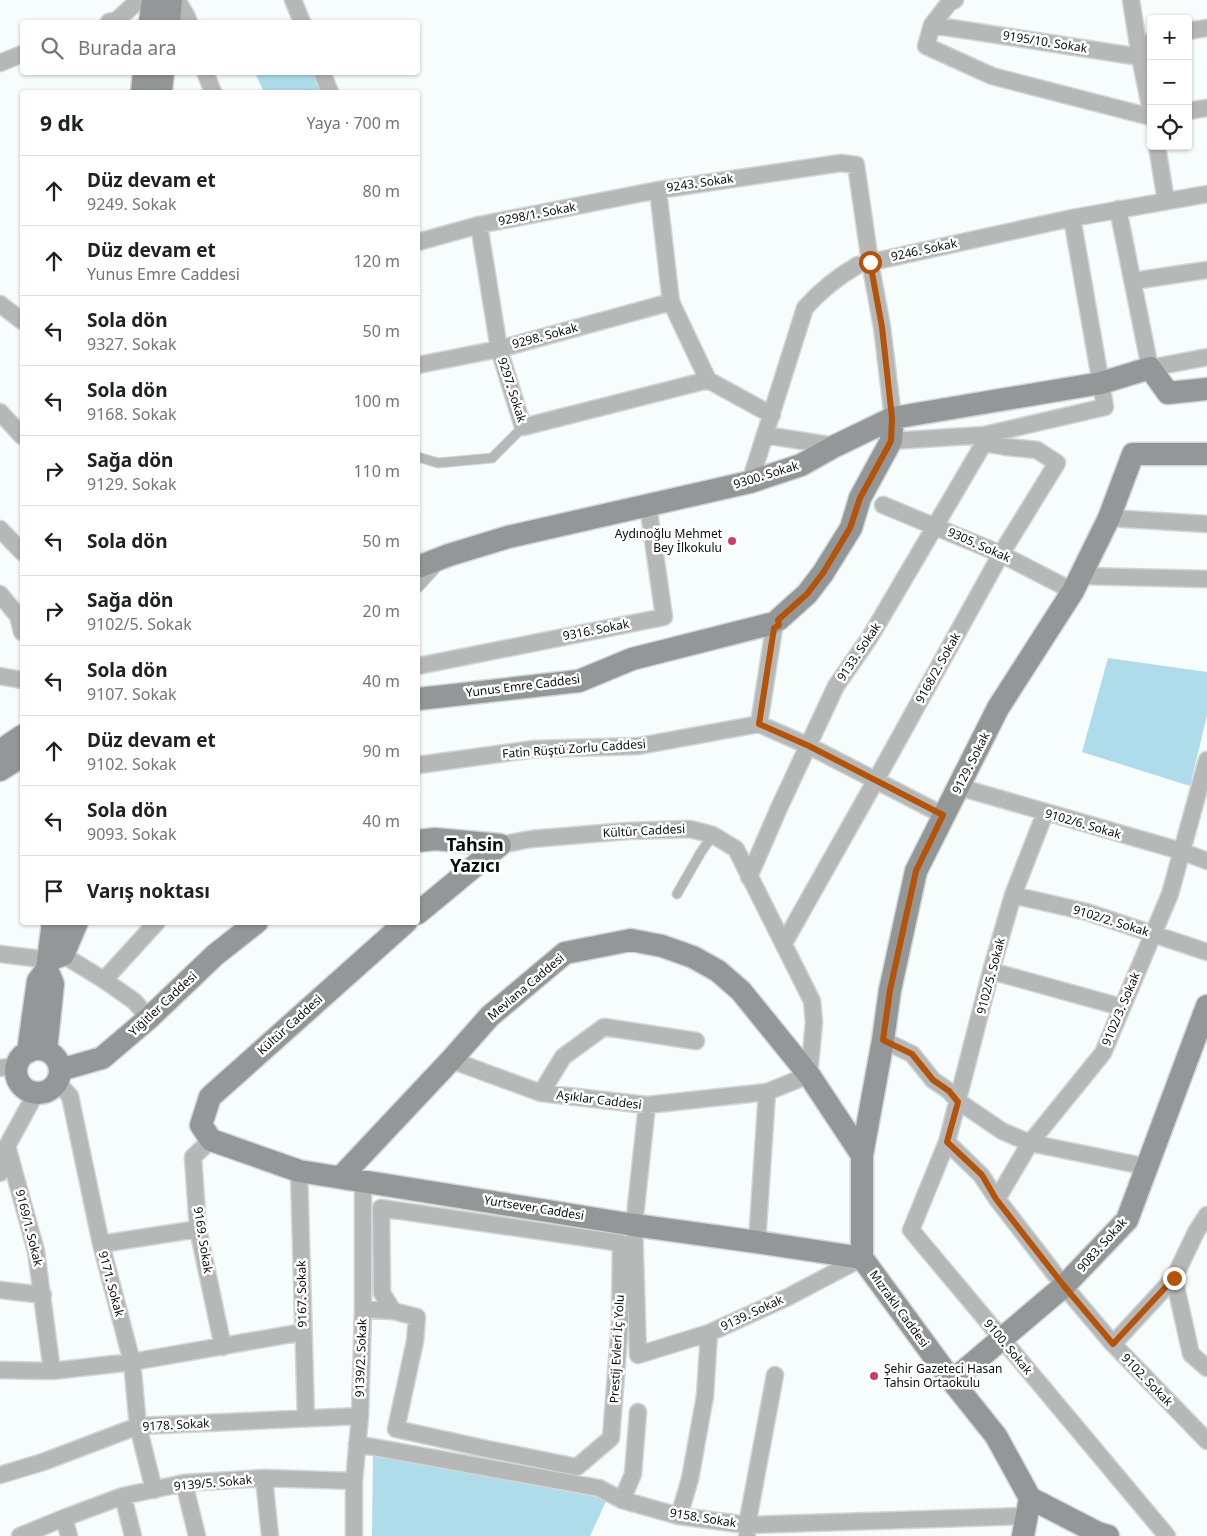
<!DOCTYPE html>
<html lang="tr">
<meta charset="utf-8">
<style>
body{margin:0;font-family:"Noto Sans",sans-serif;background:#f6f6f6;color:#202124}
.controls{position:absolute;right:15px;top:15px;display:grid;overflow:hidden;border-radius:5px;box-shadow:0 1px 4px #0004}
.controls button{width:45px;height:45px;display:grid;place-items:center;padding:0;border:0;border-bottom:1px solid #e0e0e0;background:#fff;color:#202124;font:25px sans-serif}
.stop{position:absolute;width:15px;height:15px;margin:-11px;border:4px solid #b45309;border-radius:50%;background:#fff}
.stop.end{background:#b45309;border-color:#fff;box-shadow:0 1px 5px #0008}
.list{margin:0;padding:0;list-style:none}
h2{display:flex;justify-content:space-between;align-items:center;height:65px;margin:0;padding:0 20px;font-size:21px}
h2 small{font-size:16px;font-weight:400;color:#757577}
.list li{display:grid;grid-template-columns:32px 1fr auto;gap:15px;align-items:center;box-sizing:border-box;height:70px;padding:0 20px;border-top:1px solid #e0e0e0}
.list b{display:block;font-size:19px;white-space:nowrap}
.list p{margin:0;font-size:16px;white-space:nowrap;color:#757577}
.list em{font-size:16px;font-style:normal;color:#757577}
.icon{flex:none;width:28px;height:28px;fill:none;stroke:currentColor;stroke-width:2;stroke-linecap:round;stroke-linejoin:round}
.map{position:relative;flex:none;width:1207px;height:1536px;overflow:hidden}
.search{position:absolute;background:#fff;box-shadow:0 1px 4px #0004;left:20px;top:20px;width:400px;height:55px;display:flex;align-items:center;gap:12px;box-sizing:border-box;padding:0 18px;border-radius:5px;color:#757577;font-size:19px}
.panel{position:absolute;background:#fff;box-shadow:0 1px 4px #0004;left:20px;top:90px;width:400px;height:835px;border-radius:5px}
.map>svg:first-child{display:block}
.green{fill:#aedceb}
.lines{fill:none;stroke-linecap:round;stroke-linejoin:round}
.lane-casing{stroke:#d1d6d7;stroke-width:11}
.street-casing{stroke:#d1d6d7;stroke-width:19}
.secondary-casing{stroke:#d1d6d7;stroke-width:25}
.lane{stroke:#b6b8b8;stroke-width:9}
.street{stroke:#b6b8b8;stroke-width:16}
.secondary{stroke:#949798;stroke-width:22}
.route{stroke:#b45309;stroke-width:6}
.poi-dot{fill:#cd3e64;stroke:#fff;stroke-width:2}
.labels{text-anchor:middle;stroke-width:5;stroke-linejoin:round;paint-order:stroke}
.street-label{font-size:12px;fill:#0b0d0d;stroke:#fff}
.poi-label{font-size:12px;fill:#0b0d0d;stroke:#fff;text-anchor:end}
.district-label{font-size:18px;font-weight:bold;fill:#0b0d0d;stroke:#fff}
</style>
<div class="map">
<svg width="1207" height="1536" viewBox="0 0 1207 1536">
<rect width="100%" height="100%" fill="#f7fcfd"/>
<!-- green -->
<path class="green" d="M255 73H313L321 92H264Z
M1108 658 1207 672V715L1190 786 1082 752Z
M373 1455 607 1499 590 1536H372Z"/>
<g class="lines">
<!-- lane casing -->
<g class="lane-casing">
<path id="lane" d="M418 457 438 463 492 458 523 427
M418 588 438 566
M677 894 701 852 713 835"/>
</g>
<!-- street casing -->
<g class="street-casing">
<path id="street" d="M177 0 186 15 189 22
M293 0 302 22
M955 0 949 3 932 25 926 46 992 76 1151 117
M1131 0 1140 57 1151 111
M109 22 117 20 139 0
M932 25 1140 57 1151 41
M1188 31 1207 28
M0 63 22 54
M205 72 213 92
M322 72 330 92
M1188 111 1207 108
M1157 146 1166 201
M1118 209 1150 368 1207 357
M479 225 499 349 523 427 708 380
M418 242 479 225 658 190
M1133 281 1207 270
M0 304 22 321
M418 365 499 349 671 302
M0 412 22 436
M772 415 708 380 671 302 658 190 841 163 856 165 870 262 882 327 893 418
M765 435 835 446
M891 441 984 435 1105 407 1072 218
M750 482 805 308C820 291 839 276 858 265L1072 218 1207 194
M883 505 1001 554 1073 591
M1109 518 1207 524
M0 529 22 552
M1081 576 1207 579
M0 594 18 616 22 632
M418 666 664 617 648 505
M0 676 22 680
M759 724 809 746 943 815
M759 724 774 628
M418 765 535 749 639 746 759 724
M959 787 1181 851 1207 861
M1045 813 1013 895 991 971 947 1142 911 1230 1167 1536
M749 877 779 808 836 686 870 637 984 443V435
M1013 895 1087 912 1207 952
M784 943 876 780 1001 554 1057 463 1037 450 1007 447 984 443
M0 954 49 960
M63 955 104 980 134 1001 149 1018
M991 971 1121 1007
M104 980 157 922
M883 1040 912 1054 933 1080 949 1091 958 1101 1002 1131 1030 1143 1148 1167
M451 1060 541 1093 647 1105 767 1092 809 1075 814 1022 812 1001 736 849 713 835 690 829 627 831 531 839 500 845
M0 1068 17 1066
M57 1082 70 1096 101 1244 132 1362 138 1426 154 1490
M36 1093 7 1146 36 1251 52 1371
M541 1093 563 1057 604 1027 696 1041
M647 1105 634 1225 638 1355 709 1333 788 1297 862 1258
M211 1140 193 1157 198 1229 223 1347
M947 1142 981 1175 997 1199 1064 1286 1113 1344 1207 1441
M299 1171 306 1418
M0 1173 7 1146
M997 1199 1030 1143 1103 1053 1170 894 1207 760
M757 1242 767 1092
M101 1244 198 1229
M1174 1278 1191 1354 1207 1368
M0 1290 43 1295
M363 1309 393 1311 382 1293 381 1208 621 1243 620 1323 611 1438 577 1467 487 1449 396 1429 415 1341 417 1317 393 1311
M1113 1344 1174 1278 1196 1232 1207 1215
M0 1370 52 1371 132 1362 303 1332
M357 1444 599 1488 622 1500 679 1516 747 1525 1028 1516
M0 1475 43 1462 138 1426 360 1416
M264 1478 270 1536
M184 1483 197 1536
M123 1496 133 1536
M622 1500 633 1474 638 1412
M679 1516 690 1479 705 1396 709 1333
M64 1518 69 1536
M20 1536 64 1518 123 1496 184 1483 264 1478 354 1481
M354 1536V1481L360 1416 363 1309V1180
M747 1536V1525L775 1375"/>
</g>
<!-- secondary casing -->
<g class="secondary-casing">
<path id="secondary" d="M150 22 153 0
M169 22 171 0
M142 92 144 72
M161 92 163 72
M418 567 449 555 508 537 750 482 801 465 835 446 893 418 1101 383 1150 368 1168 393 1207 389
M778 620 807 594 823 573 851 528 860 498 891 441 893 418
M418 699 579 681 632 659 770 624
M0 751 22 736
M0 770 22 756
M418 841 435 839 500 845
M418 913 500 845
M406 922 210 1097 201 1125 211 1140 299 1171 634 1225 757 1242 862 1258
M49 960 63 955 77 922
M16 1071a22 22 0 1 1 44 0a22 22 0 1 1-44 0Z
M46 1050 53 984 47 969
M28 1052 38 981 47 969 53 922
M60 1070 102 1058 149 1018 215 955 257 922
M341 1177 451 1060 490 1016 565 953 631 940 662 946 693 957 718 971 741 991 809 1075 862 1155
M952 1381 1064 1286 1127 1220 1207 1006
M1023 1536 1030 1498
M1108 1536 1098 1533 1030 1498 996 1436 952 1381 862 1258V1155L883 1040 890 990 916 871 998 708 1073 591 1109 518 1133 454H1207"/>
</g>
<!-- lane -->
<use href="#lane" class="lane"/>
<!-- street -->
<use href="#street" class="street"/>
<!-- secondary -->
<use href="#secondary" class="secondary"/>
</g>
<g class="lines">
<!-- route -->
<path class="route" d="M870 262 882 327 892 418 891 441 860 498 850 528 823 573 807 594 778 620 779 625 774 628 759 724 809 746 943 815 916 871 890 990 883 1040 912 1054 933 1080 949 1091 958 1102 947 1142 982 1175 996 1199 1064 1286 1113 1344 1174 1278"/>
</g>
<!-- markers -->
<g class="poi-dot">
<circle cx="732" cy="541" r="5"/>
<circle cx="874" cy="1376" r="5"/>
</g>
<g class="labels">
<!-- street labels -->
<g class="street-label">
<text transform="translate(1045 42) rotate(9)" y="4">9195/10. Sokak</text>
<text transform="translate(700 183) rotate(-8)" y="4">9243. Sokak</text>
<text transform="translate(537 214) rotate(-11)" y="4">9298/1. Sokak</text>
<text transform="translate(924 250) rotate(-12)" y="4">9246. Sokak</text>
<text transform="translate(545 336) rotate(-15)" y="4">9298. Sokak</text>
<text transform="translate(512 390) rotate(72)" y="4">9297. Sokak</text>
<text transform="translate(766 475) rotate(-17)" y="4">9300. Sokak</text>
<text transform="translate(979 545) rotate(24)" y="4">9305. Sokak</text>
<text transform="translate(596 630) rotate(-11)" y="4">9316. Sokak</text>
<text transform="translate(859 652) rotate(-56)" y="4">9133. Sokak</text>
<text transform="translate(938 668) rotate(-61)" y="4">9168/2. Sokak</text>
<text transform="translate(523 686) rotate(-7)" y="4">Yunus Emre Caddesi</text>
<text transform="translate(574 749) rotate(-4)" y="4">Fatin Rüştü Zorlu Caddesi</text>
<text transform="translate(971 763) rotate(-63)" y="4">9129. Sokak</text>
<text transform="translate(1083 824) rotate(16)" y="4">9102/6. Sokak</text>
<text transform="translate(644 831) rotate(-3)" y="4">Kültür Caddesi</text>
<text transform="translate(1111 921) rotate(17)" y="4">9102/2. Sokak</text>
<text transform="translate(991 976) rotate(-75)" y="4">9102/5. Sokak</text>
<text transform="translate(526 987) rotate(-40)" y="4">Mevlana Caddesi</text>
<text transform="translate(163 1004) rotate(-43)" y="4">Yiğitler Caddesi</text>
<text transform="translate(1121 1009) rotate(-67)" y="4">9102/3. Sokak</text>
<text transform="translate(290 1025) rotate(-42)" y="4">Kültür Caddesi</text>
<text transform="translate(599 1100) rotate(7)" y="4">Aşıklar Caddesi</text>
<text transform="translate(534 1208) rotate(9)" y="4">Yurtsever Caddesi</text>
<text transform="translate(29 1228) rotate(76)" y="4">9169/1. Sokak</text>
<text transform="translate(203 1240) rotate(81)" y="4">9169. Sokak</text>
<text transform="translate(1102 1245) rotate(-48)" y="4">9083. Sokak</text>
<text transform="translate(111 1284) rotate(75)" y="4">9171. Sokak</text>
<text transform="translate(302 1294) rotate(-91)" y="4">9167. Sokak</text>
<text transform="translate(899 1309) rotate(54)" y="4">Mızraklı Caddesi</text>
<text transform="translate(752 1313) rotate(-25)" y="4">9139. Sokak</text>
<text transform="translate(1008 1347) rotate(50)" y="4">9100. Sokak</text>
<text transform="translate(617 1349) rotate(-87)" y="4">Prestij Evleri İç Yolu</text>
<text transform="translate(361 1358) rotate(-88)" y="4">9139/2. Sokak</text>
<text transform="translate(1147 1380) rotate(46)" y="4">9102. Sokak</text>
<text transform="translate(176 1425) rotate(-3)" y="4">9178. Sokak</text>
<text transform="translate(213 1483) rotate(-5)" y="4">9139/5. Sokak</text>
<text transform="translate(703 1518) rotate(9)" y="4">9158. Sokak</text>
</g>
<!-- poi labels -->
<g class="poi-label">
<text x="722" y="538">Aydınoğlu Mehmet<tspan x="722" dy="14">Bey İlkokulu</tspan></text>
<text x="884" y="1373" text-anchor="start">Şehir Gazeteci Hasan<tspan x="884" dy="14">Tahsin Ortaokulu</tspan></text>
</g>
<!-- district labels -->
<g class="district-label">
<text x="475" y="851">Tahsin<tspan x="475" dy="21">Yazıcı</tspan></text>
</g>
</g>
</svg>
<div class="controls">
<button>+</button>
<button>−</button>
<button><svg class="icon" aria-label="locate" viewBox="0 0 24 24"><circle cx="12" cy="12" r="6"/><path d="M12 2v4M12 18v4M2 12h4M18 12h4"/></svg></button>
</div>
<div class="stop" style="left:870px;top:262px"></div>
<div class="stop end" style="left:1174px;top:1278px"></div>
<div class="search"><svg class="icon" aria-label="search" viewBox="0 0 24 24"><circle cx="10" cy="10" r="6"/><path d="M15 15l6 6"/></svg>Burada ara</div>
<section class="panel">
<h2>9 dk<small>Yaya · 700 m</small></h2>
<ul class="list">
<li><svg class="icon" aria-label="ahead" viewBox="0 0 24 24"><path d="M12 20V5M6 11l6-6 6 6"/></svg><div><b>Düz devam et</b><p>9249. Sokak</p></div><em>80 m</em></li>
<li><svg class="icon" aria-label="ahead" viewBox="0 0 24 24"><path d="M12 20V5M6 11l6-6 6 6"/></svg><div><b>Düz devam et</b><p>Yunus Emre Caddesi</p></div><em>120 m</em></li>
<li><svg class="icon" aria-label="left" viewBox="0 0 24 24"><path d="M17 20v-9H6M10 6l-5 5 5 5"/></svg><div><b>Sola dön</b><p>9327. Sokak</p></div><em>50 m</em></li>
<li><svg class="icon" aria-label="left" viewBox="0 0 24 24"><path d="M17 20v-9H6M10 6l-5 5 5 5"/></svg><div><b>Sola dön</b><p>9168. Sokak</p></div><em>100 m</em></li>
<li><svg class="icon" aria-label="right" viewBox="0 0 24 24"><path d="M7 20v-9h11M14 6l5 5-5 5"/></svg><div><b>Sağa dön</b><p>9129. Sokak</p></div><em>110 m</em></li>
<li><svg class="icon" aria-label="left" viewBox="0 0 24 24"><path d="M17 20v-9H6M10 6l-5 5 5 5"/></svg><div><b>Sola dön</b></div><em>50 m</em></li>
<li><svg class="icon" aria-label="right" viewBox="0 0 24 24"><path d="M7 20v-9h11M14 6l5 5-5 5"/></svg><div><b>Sağa dön</b><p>9102/5. Sokak</p></div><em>20 m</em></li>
<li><svg class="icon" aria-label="left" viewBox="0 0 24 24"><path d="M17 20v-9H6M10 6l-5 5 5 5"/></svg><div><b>Sola dön</b><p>9107. Sokak</p></div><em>40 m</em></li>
<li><svg class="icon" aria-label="ahead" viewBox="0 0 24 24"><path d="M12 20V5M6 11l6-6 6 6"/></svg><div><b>Düz devam et</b><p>9102. Sokak</p></div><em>90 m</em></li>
<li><svg class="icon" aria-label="left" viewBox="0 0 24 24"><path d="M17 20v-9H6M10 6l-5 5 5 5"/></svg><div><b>Sola dön</b><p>9093. Sokak</p></div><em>40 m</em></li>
<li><svg class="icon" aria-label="arrive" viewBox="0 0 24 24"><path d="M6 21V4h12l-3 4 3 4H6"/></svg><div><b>Varış noktası</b></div></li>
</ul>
</section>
</div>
